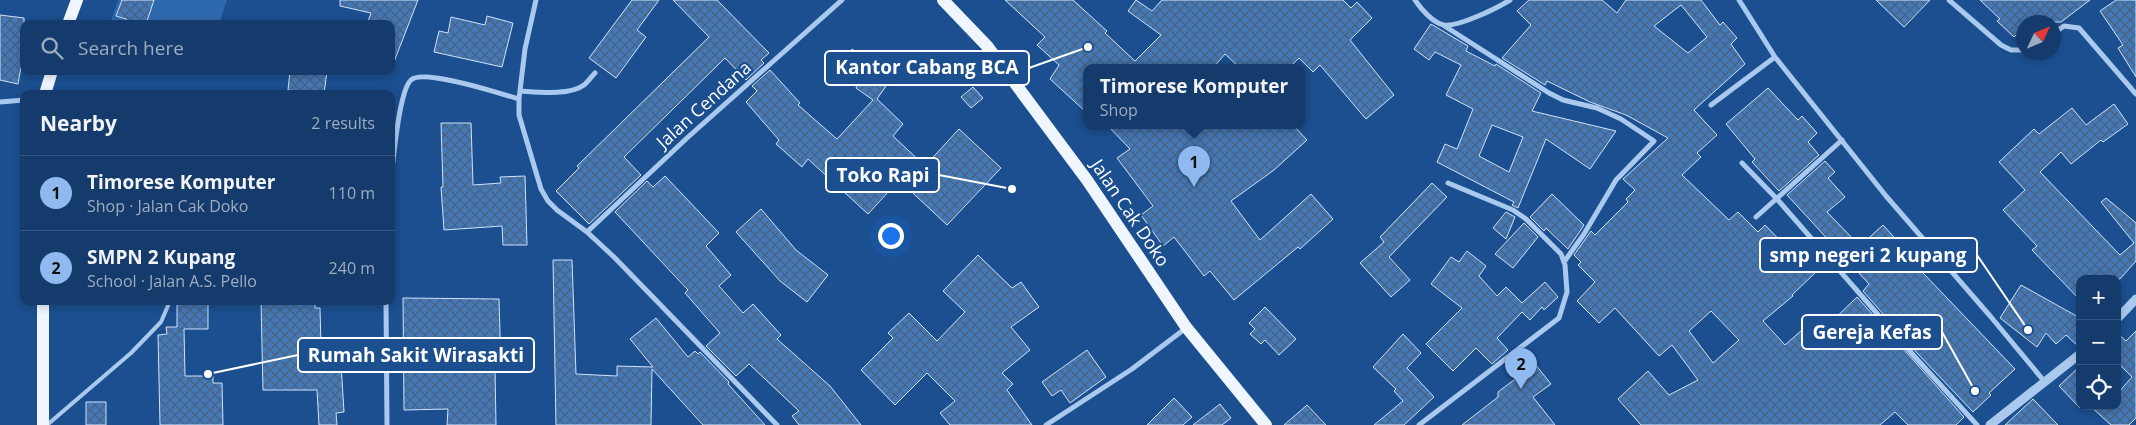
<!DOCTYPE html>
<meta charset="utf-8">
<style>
body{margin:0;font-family:"Open Sans",sans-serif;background:#214673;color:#f1f3f6}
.controls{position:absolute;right:15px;bottom:15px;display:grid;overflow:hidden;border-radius:10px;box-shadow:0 2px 8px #0003}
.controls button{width:45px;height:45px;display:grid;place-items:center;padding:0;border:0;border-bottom:1px solid #33557e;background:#143b6b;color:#f1f3f6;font:25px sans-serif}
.compass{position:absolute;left:2016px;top:15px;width:45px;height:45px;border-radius:50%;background:#143b6b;box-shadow:0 2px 8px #0003;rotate:46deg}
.you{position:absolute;left:890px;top:235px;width:18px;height:18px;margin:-12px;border:4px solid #fff;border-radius:50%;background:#1a73e8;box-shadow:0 0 0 8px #1a73e833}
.badge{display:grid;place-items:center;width:32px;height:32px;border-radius:50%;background:#90b9f0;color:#111;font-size:16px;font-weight:700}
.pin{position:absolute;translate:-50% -41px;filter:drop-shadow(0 1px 2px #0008)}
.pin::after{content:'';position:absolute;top:26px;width:18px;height:15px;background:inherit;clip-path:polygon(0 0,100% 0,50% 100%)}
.popup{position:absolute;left:1083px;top:64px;width:222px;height:65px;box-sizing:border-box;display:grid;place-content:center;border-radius:10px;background:#143b6b;filter:drop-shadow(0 1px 4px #0005);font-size:16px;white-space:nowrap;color:#9dadc1}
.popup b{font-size:19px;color:#f1f3f6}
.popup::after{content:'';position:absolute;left:50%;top:100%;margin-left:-10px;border:10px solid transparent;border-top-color:#143b6b}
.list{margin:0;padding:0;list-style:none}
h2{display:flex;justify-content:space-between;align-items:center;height:65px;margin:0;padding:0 20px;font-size:21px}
h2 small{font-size:16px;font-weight:400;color:#9dadc1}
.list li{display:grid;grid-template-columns:32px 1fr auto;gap:15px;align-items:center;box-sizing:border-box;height:75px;padding:0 20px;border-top:1px solid #33557e}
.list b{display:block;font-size:19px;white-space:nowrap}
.list p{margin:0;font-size:16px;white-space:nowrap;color:#9dadc1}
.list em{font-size:16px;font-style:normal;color:#9dadc1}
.icon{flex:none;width:28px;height:28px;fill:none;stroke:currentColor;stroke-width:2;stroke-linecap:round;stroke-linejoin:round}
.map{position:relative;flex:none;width:2136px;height:425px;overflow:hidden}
.search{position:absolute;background:#143b6b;box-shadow:0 2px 8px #0003;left:20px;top:20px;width:375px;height:55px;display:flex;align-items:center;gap:12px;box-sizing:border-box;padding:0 18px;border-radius:10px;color:#9dadc1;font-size:19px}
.panel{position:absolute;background:#143b6b;box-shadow:0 2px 8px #0003;left:20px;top:90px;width:375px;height:215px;border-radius:10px}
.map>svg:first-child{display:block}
.pitch{fill:#2e69ad}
.building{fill:url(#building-cross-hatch);stroke:#cfe3fa;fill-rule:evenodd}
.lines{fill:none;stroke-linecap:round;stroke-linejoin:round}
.service{stroke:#a9c9ee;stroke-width:4}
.minor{stroke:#a9c9ee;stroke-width:5}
.tertiary{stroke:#a9c9ee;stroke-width:9}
.primary{stroke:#f0f6ff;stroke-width:12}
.labels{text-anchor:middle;stroke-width:4.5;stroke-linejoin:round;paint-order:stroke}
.street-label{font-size:18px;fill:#fff;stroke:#1b4f8f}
.leader{fill:none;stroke:#fff;stroke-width:2}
.callout-dot{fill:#fff;stroke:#1b4f8f;stroke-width:2}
.callout{fill:#1b4f8f;stroke:#fff;stroke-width:2}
.callout-label{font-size:19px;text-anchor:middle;font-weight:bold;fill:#fff}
</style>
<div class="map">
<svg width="2136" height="425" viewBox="0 0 2136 425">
<defs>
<pattern id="building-cross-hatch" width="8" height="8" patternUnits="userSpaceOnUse" patternTransform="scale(1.25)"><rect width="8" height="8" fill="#4478b7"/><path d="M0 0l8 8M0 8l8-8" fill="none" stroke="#486282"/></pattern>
</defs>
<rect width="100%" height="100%" fill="#1b4f8f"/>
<!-- pitch -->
<path class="pitch" d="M118 0H227L219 24H110Z"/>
<!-- building -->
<path class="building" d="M122 0H154L146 24H125L126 19 116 16Z
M340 0H418L392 67 391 24H367L371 13 340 6Z
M632 0H659L637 30 646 37 616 78 589 58Z
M673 0H717L769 53 761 60 764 63 746 80 725 58 624 157 641 175 589 224 556 191 579 168 577 166 709 37Z
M1005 0H1073L1107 31 1105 33 1135 61 1161 35 1128 11 1136 0 1152 11 1162 0H1343L1351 8 1357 2 1372 18 1350 40 1394 95 1366 119 1320 65 1313 72 1299 58 1289 68H1240L1225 54 1213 68H1086V112L1050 79 1059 65 1037 45 1045 37Z
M1529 0H1602L1617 13 1626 0H1701L1720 25 1723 22 1737 38 1731 44 1745 64 1694 110 1717 135 1697 153 1701 157 1682 175 1729 220 1738 212 1758 232 1765 225 1797 258 1800 255 1816 272 1792 295 1793 296 1763 321 1785 345 1811 322 1821 332 1857 297 1964 417 1956 425H1908L1895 412 1880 425H1641L1618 399 1648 371 1669 395 1698 380 1672 345 1659 356 1615 308 1599 323 1577 301 1595 282 1578 265 1581 262 1574 255 1591 231 1595 235 1628 202 1626 199 1635 190 1623 179 1668 138 1626 115 1590 102 1547 81 1545 85 1502 58 1531 25 1517 11ZM1681 5 1707 37 1688 53 1654 26ZM1711 311 1739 340 1713 363 1689 331Z
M1876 0H1930L1904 27Z
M1980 0H2090L2061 22H2024V42L2016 35 2014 37 1997 21 2000 19Z
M2116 0H2136V77L2118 48 2123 45 2100 11Z
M0 15 24 18V49L18 84 0 80Z
M487 16 513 23 502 67 434 52 439 31 448 33 451 17 485 25Z
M1431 24 1468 46 1466 51 1495 66 1496 64 1541 93 1532 111 1616 131 1590 169 1546 139 1518 208 1512 205 1514 202 1437 162 1445 144 1457 149 1473 109 1446 95 1461 65 1435 52 1429 60 1414 49ZM1492 125 1523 137 1509 172 1479 156Z
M852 49 868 60 872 54 897 70 877 99 903 124 893 136 925 166 959 129 1001 168 947 225 899 180 868 214 808 159 802 167 776 144 779 140 746 102 757 91 752 86 770 70 800 103 798 105 837 139 873 100 856 88 860 80 840 67Z
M290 71H327L324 94 288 90Z
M973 87 983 98 971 108 961 97Z
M1768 88 1798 120 1802 116 1817 133 1808 142 1819 155 1779 191 1752 162 1755 159 1726 124Z
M2114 104 2128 124 2103 142 2101 140 2071 164 2061 152 2040 172 2120 255 2134 243 2101 202 2106 198 2136 223V261L2120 279H2080V300L2032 250 2037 246 2003 210 2025 190 1999 162 2034 129 2039 134 2072 108 2086 125Z
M441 123H471L473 185 501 183 500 177 525 176 527 245H503L502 226 444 230 441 187H443Z
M1108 126H1294L1307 140 1274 170 1231 201 1260 240 1311 194 1333 219 1300 249 1298 247 1234 300 1210 271 1204 276 1174 237 1163 246 1141 215 1153 206 1117 158 1130 149Z
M1825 161 1835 172 1828 178 1845 197 1827 212 1860 246 1883 225 1904 248 1902 251 2015 369 1989 393 1991 395 1973 412 1918 354 1863 291 1869 284 1787 195Z
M665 176 719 233 706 246 731 275 719 286 743 313 753 304 781 335 777 339 830 386 861 425H799L792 416 799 411 749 364 736 376 706 346 720 333 685 293 688 290 615 212 647 181 653 187Z
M1432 183 1447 197 1389 257 1410 280 1391 297 1360 263 1384 242 1380 237Z
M1552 194 1584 225 1568 249 1546 228 1544 231 1530 217Z
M761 209 796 250 828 275 807 302 780 281 736 232Z
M1506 212 1515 217 1506 239 1493 228Z
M1524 223 1538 237 1513 268 1495 254Z
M1467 251 1486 266 1479 276 1497 296 1506 287 1522 303 1545 282 1558 297 1544 310 1542 307 1530 320 1522 312 1497 338 1508 350 1492 364 1476 348 1453 371 1426 344 1462 308 1431 284 1451 257 1459 262Z
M978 255 1012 288 1021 282 1039 307 1011 327 1030 350 1002 373 1013 384 1007 390 1032 425H950L940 413 955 401 927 373 895 405 861 370 893 338 888 333 909 313 937 341 965 312 943 291Z
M553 260H572L576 374 617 376V366L653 367 630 339 656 318 688 357 695 351 698 354 700 352 729 382 728 384 765 425H703L652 369 651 425H556Z
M2021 285 2080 318V348L2066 335 2056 344 2046 333 2037 347 2000 318Z
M403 298 499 299 501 368H495L496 425H447L448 409 404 410Z
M177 301H208V329H184L185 376H213V383H222L223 425H160L158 335 167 334 166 327H177Z
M261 301H315V308H320L321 347H362V364H341L344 412 336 413 337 425H319L317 390H263Z
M1265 307 1296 339 1279 355 1265 340 1261 344 1250 334 1255 329 1249 323Z
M2136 331V418L2129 425H2111L2090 406H2117V394L2132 377 2117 362V333L2126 341Z
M1403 334 1421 353 1407 368 1434 397 1404 425H1374L1403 401 1394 391 1396 389 1373 367Z
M1087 350 1106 377 1070 403 1061 390 1052 396 1042 382Z
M1535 364 1551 384 1533 397 1555 425H1462L1498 397V392Z
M2080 366V408L2059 386Z
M1174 398 1192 417 1183 425H1147Z
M2033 399 2058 425H2005Z
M86 402H106V425H86Z
M1220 404 1231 418 1222 425H1193Z
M1307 405 1326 425H1284Z"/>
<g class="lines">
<!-- service -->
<path class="service" d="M47 425 131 353 161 322 170 301"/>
<!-- minor -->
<path class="minor" d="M536 0 525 49 519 99V115L541 189 548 201 557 210 587 232
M1415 0C1421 9 1433 23 1444 25 1459 27 1497 8 1510 0
M1739 0 1775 57 1886 196 1991 317 2044 381
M1949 0 2001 45 2011 50H2024
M1443 25 1549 93 1563 100 1597 108 1621 119 1654 141 1616 180 1584 234 1564 262
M2054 33 2064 26 2079 28 2136 94
M520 91C537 92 569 96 584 85 588 82 591 77 595 73
M0 102 24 100
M1711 105 1775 57
M1742 163 1777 199 1915 357 1977 425
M391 176C394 157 399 91 411 80 423 68 501 94 519 99
M1756 217 1842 140
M386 301 387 425
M777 425 614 257 587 232 687 138 842 0
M1046 425 1132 369 1186 328
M1419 425 1559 318 1567 292 1565 265 1561 254 1526 219 1513 210 1448 183"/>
<!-- tertiary -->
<path class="tertiary" d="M2117 319 2136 299
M1990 425 2080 354"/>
<!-- primary -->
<path class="primary" d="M943 0 988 47 1087 180 1186 327 1266 425
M68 24 77 0
M45 94 52 71
M43 425V301"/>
</g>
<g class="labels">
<!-- street labels -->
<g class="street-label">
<text transform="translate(704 105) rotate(-42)" y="6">Jalan Cendana</text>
<text transform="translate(1130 213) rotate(56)" y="6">Jalan Cak Doko</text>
</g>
</g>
<!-- callouts -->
<path class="leader" d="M1088 47L1029 68M1012 189L939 175M2028 330L1977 255M1975 391L1942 332M208 374L298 355"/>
<g class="callout-dot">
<circle cx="1088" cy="47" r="5"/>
<circle cx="1012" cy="189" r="5"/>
<circle cx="2028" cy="330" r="5"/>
<circle cx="1975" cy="391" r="5"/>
<circle cx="208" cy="374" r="5"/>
</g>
<g class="callout">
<rect x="825" y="51" width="204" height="34" rx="5"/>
<rect x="826" y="158" width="113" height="34" rx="5"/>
<rect x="1760" y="238" width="217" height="34" rx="5"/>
<rect x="1802" y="315" width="140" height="34" rx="5"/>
<rect x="298" y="338" width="236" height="34" rx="5"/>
</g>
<g class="callout-label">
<text x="927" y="74">Kantor Cabang BCA</text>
<text x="883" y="182">Toko Rapi</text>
<text x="1868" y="262">smp negeri 2 kupang</text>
<text x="1872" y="339">Gereja Kefas</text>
<text x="416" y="362">Rumah Sakit Wirasakti</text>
</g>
</svg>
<div class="controls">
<button>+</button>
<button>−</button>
<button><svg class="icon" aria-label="locate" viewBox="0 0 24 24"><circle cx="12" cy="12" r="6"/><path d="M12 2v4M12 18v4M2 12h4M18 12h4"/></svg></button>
</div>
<svg class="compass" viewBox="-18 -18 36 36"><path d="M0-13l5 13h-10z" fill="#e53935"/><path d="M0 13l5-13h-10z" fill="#9dadc1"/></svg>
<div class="you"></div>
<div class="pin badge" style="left:1194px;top:187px">1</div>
<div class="popup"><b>Timorese Komputer</b>Shop</div>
<div class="pin badge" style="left:1521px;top:389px">2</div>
<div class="search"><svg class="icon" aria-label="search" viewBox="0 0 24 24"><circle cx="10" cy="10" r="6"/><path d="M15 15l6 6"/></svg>Search here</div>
<section class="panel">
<h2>Nearby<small>2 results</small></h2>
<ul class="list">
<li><span class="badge">1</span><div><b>Timorese Komputer</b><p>Shop · Jalan Cak Doko</p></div><em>110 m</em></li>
<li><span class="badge">2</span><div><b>SMPN 2 Kupang</b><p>School · Jalan A.S. Pello</p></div><em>240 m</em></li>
</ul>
</section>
</div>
